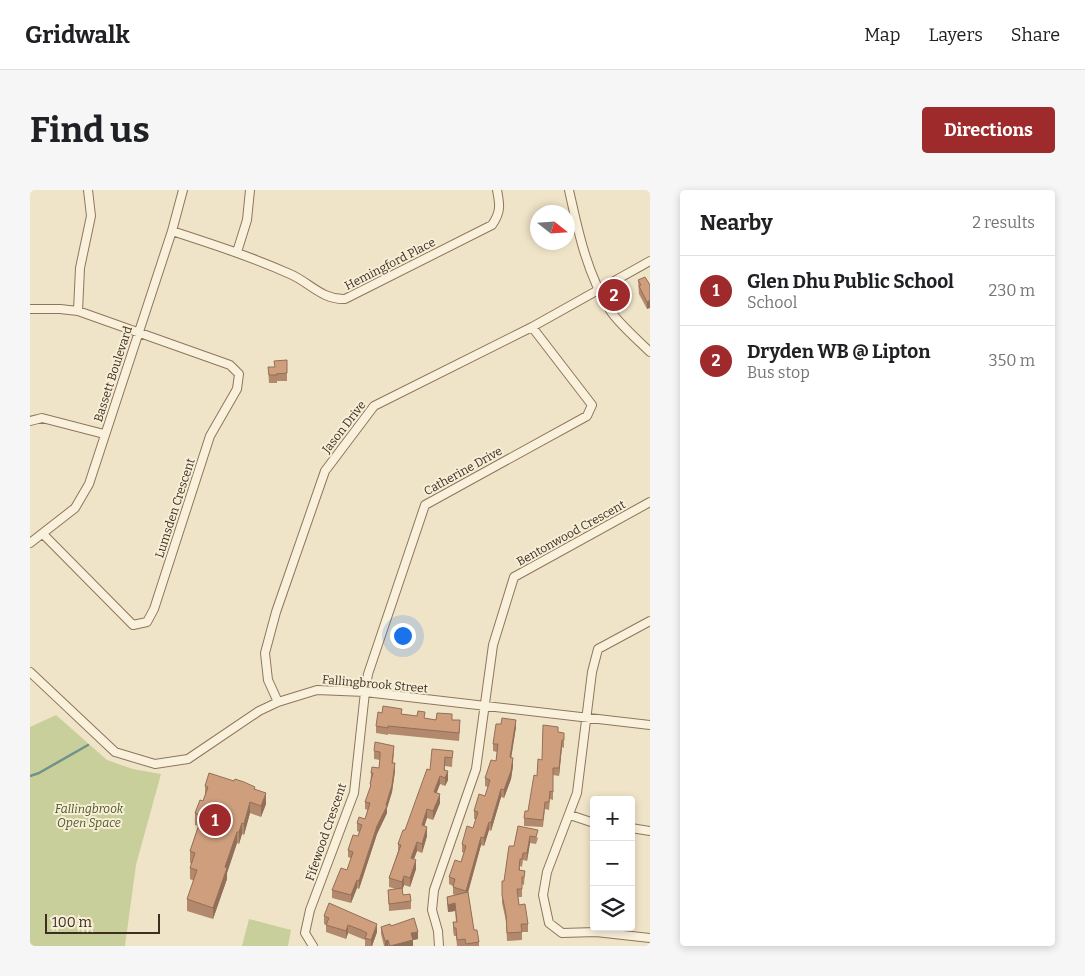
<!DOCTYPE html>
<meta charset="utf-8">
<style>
body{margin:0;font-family:Bitter,serif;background:#f6f6f6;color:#202124}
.controls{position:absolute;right:15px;bottom:15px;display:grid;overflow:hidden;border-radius:5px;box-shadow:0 2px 8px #0003}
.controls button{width:45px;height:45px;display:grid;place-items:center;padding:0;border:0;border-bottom:1px solid #e0e0e0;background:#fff;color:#202124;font:25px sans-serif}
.compass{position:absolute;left:500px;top:15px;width:45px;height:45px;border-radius:50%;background:#fff;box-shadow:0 2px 8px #0003;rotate:107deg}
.scale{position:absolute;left:15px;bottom:12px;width:115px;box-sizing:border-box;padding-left:5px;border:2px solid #3d2e20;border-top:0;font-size:14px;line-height:18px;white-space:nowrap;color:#3d2e20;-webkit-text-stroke:4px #f7eed8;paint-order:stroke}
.you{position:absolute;left:372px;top:445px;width:18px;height:18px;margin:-12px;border:4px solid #fff;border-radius:50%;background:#1a73e8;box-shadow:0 0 0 8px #1a73e833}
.badge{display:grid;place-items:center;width:32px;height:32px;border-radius:50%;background:#9e2a2b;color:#fff;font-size:16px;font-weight:700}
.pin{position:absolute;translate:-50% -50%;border:2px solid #fff;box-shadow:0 1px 5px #0006}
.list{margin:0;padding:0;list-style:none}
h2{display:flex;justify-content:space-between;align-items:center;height:65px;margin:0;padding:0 20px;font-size:21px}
h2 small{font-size:16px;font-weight:400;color:#757577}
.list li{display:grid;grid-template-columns:32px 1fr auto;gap:15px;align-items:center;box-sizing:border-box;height:70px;padding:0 20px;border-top:1px solid #e0e0e0}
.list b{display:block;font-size:19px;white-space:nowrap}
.list p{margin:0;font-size:16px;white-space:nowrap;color:#757577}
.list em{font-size:16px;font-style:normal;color:#757577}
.icon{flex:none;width:28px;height:28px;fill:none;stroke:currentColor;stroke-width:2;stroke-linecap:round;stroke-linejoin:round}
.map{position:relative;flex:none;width:620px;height:756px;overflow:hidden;border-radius:5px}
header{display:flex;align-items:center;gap:30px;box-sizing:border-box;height:70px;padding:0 25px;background:#fff;border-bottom:1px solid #e0e0e0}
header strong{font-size:24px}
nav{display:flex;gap:28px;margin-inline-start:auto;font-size:18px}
.intro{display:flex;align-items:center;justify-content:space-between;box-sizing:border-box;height:120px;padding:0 30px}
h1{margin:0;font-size:35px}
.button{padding:12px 22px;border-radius:5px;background:#9e2a2b;color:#fff;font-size:18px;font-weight:700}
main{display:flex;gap:30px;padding:0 30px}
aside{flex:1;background:#fff;border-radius:5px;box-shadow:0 2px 8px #0003}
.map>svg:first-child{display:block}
.green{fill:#c9cf9b}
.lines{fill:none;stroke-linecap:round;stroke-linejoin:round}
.stream{stroke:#6f938a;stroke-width:2.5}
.minor-casing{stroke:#8d765c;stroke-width:10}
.minor{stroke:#faf1dc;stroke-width:8}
.wall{fill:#b2896c}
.shaded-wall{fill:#916f58}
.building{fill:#cf9f7d;stroke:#916f58}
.labels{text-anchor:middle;stroke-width:4;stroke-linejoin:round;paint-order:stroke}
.street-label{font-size:12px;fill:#3d2e20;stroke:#f7eed8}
.park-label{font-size:12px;font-style:italic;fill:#4d5a26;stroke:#f7eed8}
</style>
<header>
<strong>Gridwalk</strong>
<nav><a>Map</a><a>Layers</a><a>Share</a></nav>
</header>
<div class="intro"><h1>Find us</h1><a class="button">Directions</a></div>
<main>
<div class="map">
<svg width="620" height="756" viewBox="0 0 620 756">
<rect width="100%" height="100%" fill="#f0e4c8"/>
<!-- green -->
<path class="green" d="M26 525 77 570 103 579 131 584 106 675 95 756H0V537Z
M219 729 261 740 258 756H212Z"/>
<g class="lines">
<!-- stream -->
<path class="stream" d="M0 586 9 583 58 555"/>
<!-- minor casing -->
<g class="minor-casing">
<path id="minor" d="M539 0C548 41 557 84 580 120 588 133 608 150 620 162
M142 41C182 54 222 67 260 84 279 92 292 110 315 109L462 35C471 22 470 15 467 0
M207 62 217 30 220 0
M0 119H30L48 121 200 175 209 184 207 199 180 246 124 419 117 432 103 435 13 344
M48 121 50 78 61 26 58 0
M0 231 12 228 74 244
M0 353 45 318 59 294 142 41 153 0
M620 431 568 459 562 482 547 603 517 682 513 705 519 733 532 743 566 742 620 748
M0 482 85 562 125 574 158 569 229 521 248 512 287 500 335 502 620 535
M248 512 238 490 235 463 246 422 295 281 344 216 502 137 620 71
M540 625 564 633
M601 638 620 641
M283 756 275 743 280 720 324 603 335 502 338 484 395 315 557 226 562 215 502 137
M409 756 408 741 402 720 404 700 446 579 463 455 484 387 620 312"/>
</g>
<!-- minor -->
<use href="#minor" class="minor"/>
</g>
<!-- wall -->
<path class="wall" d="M608 90 620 95 617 119 609 104Z
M257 170V191H247V193H239L238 177H244Z
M372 524 406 530H422L430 538 429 551 358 544V545L346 543V536Z
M486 537 481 568 483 576 481 589 474 608 471 607 461 641 459 640 454 656 451 655 438 703 444 740 449 752V756H427L426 746H424L423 740V732H426L425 721 418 722 417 715V707L425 705 423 704V696L419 694V687L431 672 434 663 432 662V654L443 638 446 629H444V621L455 606 458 597 455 596V588L466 571 467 562 463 561V554Z
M528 542 534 551V558L532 557 529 586 523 585V610L520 609 519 620 515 619 513 637 494 636V628L498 621 512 570Z
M344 561 364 563 363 573 365 581 362 602 357 618V623L347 644 329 699 327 698 321 713 302 708V700L317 680 321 668 318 667V660L328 646 329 642 327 641V633L335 629 338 620 335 619V612L340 599 341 583 349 578 350 570 344 569Z
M423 561 422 577 415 576V580L418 590 415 596 410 594 406 603 410 613 407 620 403 630 397 628 394 636 397 646 392 663 387 661 384 669 386 679 380 697 374 695 372 700 373 705 381 711V719L359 721 358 700 366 699 359 697V688L368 661V654L375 640 400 580Z
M175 596 225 599 236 614 231 627 220 623 214 645 212 644 209 654 207 653 197 683V689L183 729 157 721V709L164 691 160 689V678L162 674 160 673V661L168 636 165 635V623L173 611 175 605Z
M488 636 508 648 506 654 500 653 497 671 493 670 492 677 490 676V680L495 681 494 695 492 694V707H488L489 715 498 734V742H492V750L477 751 476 731 472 713V705L474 691 484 656Z
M294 726 347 742 342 756H335V750L318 743 316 749 296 742V735L294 734Z
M361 736 388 749 383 750V756H354L351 744V737Z"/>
<!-- shaded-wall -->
<path class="shaded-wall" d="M620 110V118L617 119V112Z
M486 530V537L480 575V567Z
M532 550V557L529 586V578Z
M483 568V576L481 589 474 608V600Z
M365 573V581L362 602 357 618V623L347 644 329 699V691L347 636Z
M418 581V590L415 596V588Z
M410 586V594L404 610V602Z
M471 599V607L461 641V633Z
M236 603V614L231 627V616Z
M410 604V613L403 630V621Z
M220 612V623L214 645V634Z
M397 619V628L392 644V635Z
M459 632V640L454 656V648Z
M212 633V644L209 654V642Z
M397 637V646L392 663V654Z
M207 642V653L197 683V689L183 729V718L195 677Z
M500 646V653L497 671V663Z
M451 647V655L436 709V701Z
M387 652V661L381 677V668Z
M386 670V679L380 697V688Z
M374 686V695L372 701V692Z
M327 690V698L321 713V705Z
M425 713V721L418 722V715Z
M347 734V742L342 756H341V750Z
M318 735V743L316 749V741Z
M388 742V749L383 750V756H360L381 743Z
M358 750V756H355V751Z"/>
<!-- building -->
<path class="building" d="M615 87 620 95V110L617 112 609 96 611 95 608 90Z
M257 170V183L246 184 247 185H239L238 177H245L244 171Z
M353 516 372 519 371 524 387 526 388 521 395 522 394 528 406 530 407 523 422 524V530H430L429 543 358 536V538L346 536 348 522 352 523Z
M472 528 486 530 480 567 483 568 481 581 474 600 471 599 461 633 459 632 454 648 451 647 436 701 423 697 425 689 419 687 425 670 431 672 436 656 432 654 437 636 443 638 448 622 444 621 449 604 455 606 460 590 455 588 461 570 466 571 468 554H463L466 534H471Z
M513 535 528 537V542L534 543V550H532L529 578H523V602L520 601 519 612H515L513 630 494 628 495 621H498L504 585 507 586 508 569 512 570Z
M345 552 364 556 362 573H365L362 595 356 615 357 616 347 636 329 691 327 690 321 705 302 700 311 678 317 680 323 662 318 660 323 645 328 646 332 635 327 633 329 627 335 629 340 613 335 612 341 595 340 594 343 583H341L342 577 349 578 350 567V562L344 561Z
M402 559 423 561 422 568 415 567 414 580 418 581 415 588 410 586 404 602 410 604 407 612 403 621 397 619 392 635 397 637 392 654 387 652 381 668 386 670 380 688 374 686 372 692 359 688 371 655 368 654 373 640H375L397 579 400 580Z
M179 583 204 591 205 589 214 592 225 597 224 599 236 603 231 616 220 612 214 634 212 633 209 642H207L195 677 197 678 183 718 157 709 167 680 160 678 165 663 160 661 172 626 165 623 170 610 173 611 178 597 175 596Z
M488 636 508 640 506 647 500 646 497 663H493L492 669H490L489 680 495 681 494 687H492V699H487L489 715 495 714 498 734H491L492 742 477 743 476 724 472 705V691H474L479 656H484Z
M372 698 373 705 380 704 381 711 359 714 358 700Z
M438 702 444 740H447L449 752 436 754 435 749 427 750 426 738H424L423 732H427L425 713 418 715 417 707Z
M299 713 347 734 341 750 335 748 337 743 331 740 318 735 316 741 296 735 299 728 294 726Z
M384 728 388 742 381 743 383 750 360 756 358 750 355 751 351 737 360 734 361 736Z"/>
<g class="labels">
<!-- street labels -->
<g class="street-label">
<text transform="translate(360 74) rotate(-27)" y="4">Hemingford Place</text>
<text transform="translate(83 184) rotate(-72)" y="4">Bassett Boulevard</text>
<text transform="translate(314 237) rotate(-52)" y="4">Jason Drive</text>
<text transform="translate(433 281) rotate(-29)" y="4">Catherine Drive</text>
<text transform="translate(145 318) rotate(-72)" y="4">Lumsden Crescent</text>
<text transform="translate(541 343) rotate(-29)" y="4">Bentonwood Crescent</text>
<text transform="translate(345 494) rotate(5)" y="4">Fallingbrook Street</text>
<text transform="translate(296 642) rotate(-71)" y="4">Fifewood Crescent</text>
</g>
<!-- park labels -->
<g class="park-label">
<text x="59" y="623">Fallingbrook<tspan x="59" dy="14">Open Space</tspan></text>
</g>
</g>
</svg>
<div class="controls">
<button>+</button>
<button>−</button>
<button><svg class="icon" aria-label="layers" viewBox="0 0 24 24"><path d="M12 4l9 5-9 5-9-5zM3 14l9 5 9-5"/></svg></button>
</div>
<svg class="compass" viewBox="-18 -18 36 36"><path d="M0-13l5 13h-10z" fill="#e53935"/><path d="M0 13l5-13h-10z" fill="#757577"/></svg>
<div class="scale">100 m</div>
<div class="you"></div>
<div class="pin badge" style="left:185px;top:630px">1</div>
<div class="pin badge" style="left:584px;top:105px">2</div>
</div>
<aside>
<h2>Nearby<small>2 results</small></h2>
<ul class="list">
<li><span class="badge">1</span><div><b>Glen Dhu Public School</b><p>School</p></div><em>230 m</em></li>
<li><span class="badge">2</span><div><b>Dryden WB @ Lipton</b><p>Bus stop</p></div><em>350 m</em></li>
</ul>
</aside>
</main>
